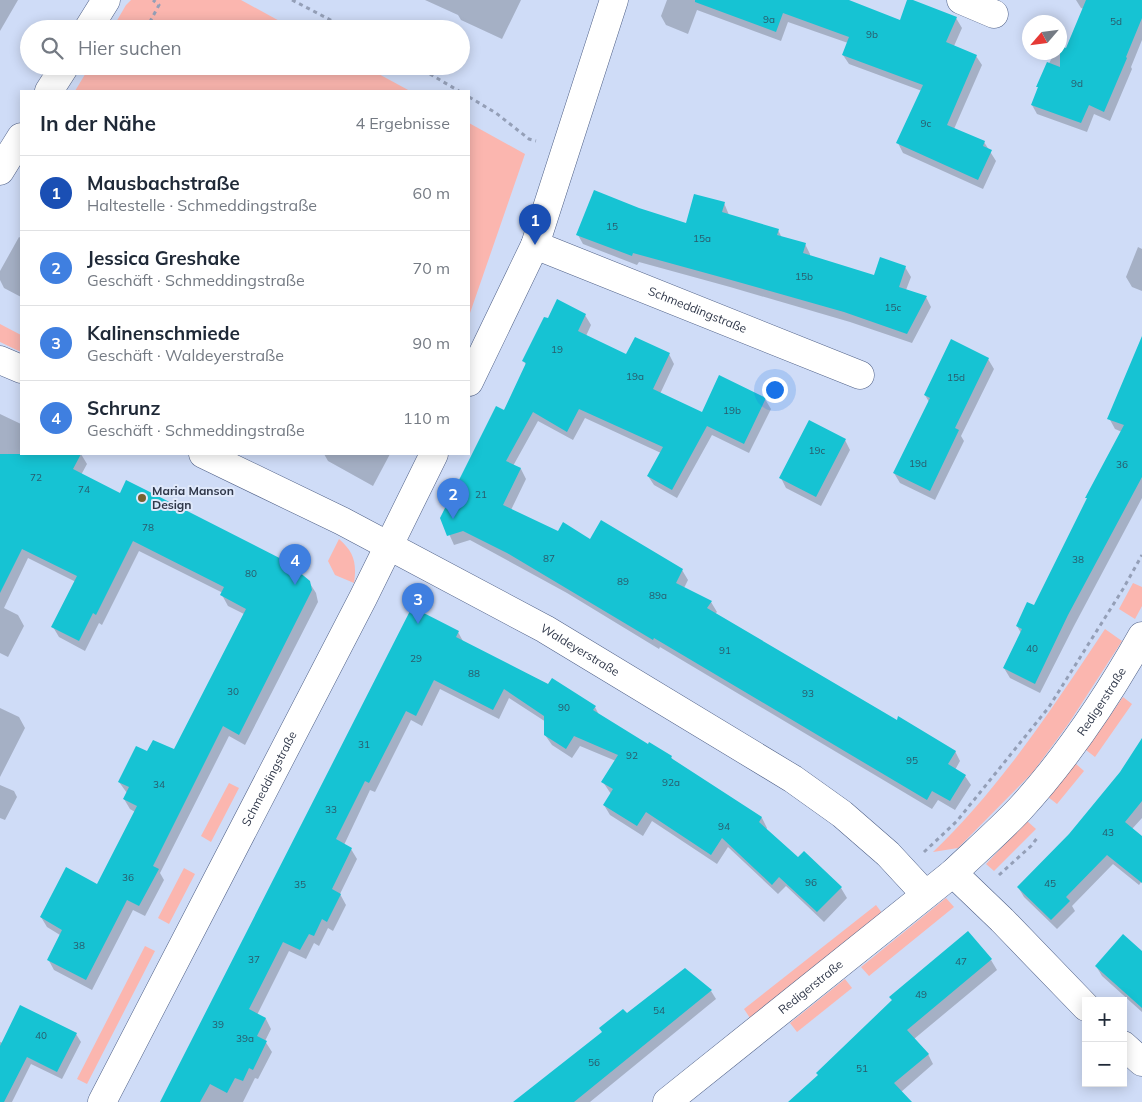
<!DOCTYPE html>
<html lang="de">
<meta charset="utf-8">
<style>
body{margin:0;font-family:Mulish,sans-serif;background:#f2f2f3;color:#1f2937}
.controls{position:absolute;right:15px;bottom:15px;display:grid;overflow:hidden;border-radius:0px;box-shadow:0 2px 12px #0003}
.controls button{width:45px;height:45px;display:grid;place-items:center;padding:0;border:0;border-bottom:1px solid #e0e1e3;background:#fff;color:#1f2937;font:25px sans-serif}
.compass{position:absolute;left:1022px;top:15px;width:45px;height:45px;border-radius:50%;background:#fff;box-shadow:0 2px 12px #0003;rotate:242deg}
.you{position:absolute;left:774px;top:389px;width:18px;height:18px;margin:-12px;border:4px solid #fff;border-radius:50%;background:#1a73e8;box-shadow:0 0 0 8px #1a73e833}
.badge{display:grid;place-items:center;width:32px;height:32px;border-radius:50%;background:#ea580c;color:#fff;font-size:16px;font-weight:700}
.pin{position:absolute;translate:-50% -41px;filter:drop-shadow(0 1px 2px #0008)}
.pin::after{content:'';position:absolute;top:26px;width:18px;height:15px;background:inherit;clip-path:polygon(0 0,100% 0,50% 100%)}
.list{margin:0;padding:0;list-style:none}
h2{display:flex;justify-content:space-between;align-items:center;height:65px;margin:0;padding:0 20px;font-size:21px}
h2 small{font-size:16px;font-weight:400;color:#747a83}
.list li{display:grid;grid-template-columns:32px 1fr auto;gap:15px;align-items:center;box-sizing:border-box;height:75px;padding:0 20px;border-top:1px solid #e0e1e3}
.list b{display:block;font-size:19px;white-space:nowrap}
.list p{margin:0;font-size:16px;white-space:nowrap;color:#747a83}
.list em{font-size:16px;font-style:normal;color:#747a83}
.icon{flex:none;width:28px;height:28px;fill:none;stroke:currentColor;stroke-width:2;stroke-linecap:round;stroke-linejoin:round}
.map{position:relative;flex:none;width:1142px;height:1102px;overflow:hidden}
.search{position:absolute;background:#fff;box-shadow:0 2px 12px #0003;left:20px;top:20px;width:450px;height:55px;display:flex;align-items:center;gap:12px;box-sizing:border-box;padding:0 18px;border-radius:28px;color:#747a83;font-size:19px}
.panel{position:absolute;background:#fff;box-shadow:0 2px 12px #0003;left:20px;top:90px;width:450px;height:365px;border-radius:0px}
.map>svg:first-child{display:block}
.green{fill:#fbb6af}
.shadow{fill:#0003}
.building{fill:#16c3d3}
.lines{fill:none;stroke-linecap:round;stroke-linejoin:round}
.minor-casing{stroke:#4f6087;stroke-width:29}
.path{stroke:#949fb7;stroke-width:3;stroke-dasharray:4 4;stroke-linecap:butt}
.minor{stroke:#fff;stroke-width:28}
.poi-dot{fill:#776231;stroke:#e0e9fb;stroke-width:2}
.labels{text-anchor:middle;stroke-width:4;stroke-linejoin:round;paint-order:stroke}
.number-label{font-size:10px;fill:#2a5b6c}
.street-label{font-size:12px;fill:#30384a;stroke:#e0e9fb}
.poi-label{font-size:12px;font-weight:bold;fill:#30384a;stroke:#e0e9fb;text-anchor:start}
</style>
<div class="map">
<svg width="1142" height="1102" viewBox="0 0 1142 1102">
<rect width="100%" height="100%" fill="#cfdcf7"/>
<!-- green -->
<path class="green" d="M131 0H241L294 29H112L126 5Z
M90 66H364L410 91H75Z
M469 123 525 154 469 316Z
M0 324 21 335V352L0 342Z
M339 539C354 552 357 563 354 583L335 575 328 561Z
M1133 583 1142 587V606L1135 619 1119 609Z
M1105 629 1122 641 1069 723 1033 772 958 848 933 852C1001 787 1053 707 1105 629Z
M1123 697 1132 704 1095 757 1086 750Z
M1075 763 1084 771 1057 804 1048 797Z
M229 783 239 788 211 842 201 836Z
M1027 821 1036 829 994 871 986 864Z
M184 868 195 874 169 924 158 918Z
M946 898 954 907 869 976 861 967Z
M876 905 882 913 750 1018 744 1009Z
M145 946 155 951 87 1084 77 1079Z
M845 979 852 988 797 1032 790 1023Z"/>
<!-- shadow -->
<path class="shadow" d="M0 0H18L0 31Z
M425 0H521L502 39 461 20 458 15Z
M667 0H845L901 21 909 0 956 18 962 28 954 46 976 56 982 65 954 129 984 142 996 161 983 189 903 153 898 143 922 91 849 64 843 55 848 43 788 22 781 41 697 10 688 34 666 25 661 16Z
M1076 0H1142V40L1131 67 1132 69 1110 121 1094 114 1087 132 1037 114 1032 105 1039 89 1037 86 1055 52H1060V46L1066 49 1084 9 1081 8Z
M724 203 729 215 778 230 782 238 805 244 810 254V257L875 277 905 267 911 277 906 290 926 297 931 307 912 343 850 322 730 287 639 262 637 265 583 244 578 235 638 209 687 225Z
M19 237 21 238V297L4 288 0 280V271Z
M1138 247 1142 249V291L1132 287 1126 277Z
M585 315 591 325 586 336 627 356 669 354 674 364 660 394 702 413 765 399 771 409 749 453 712 435 677 498 654 485 648 476 661 453 585 418 573 440 538 421 513 466 521 469 526 479 511 510 558 533 590 541 682 570 688 580 684 588 711 602 717 612 715 614 897 721 955 751 960 761 955 770 965 776 971 785 955 810 938 800 932 809 660 647 659 649 567 593 470 540 454 545 442 518 504 411 526 365 524 361 548 320Z
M988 359 994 369 961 436 964 441 935 500 900 483 894 473 929 402 925 395Z
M1142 378V498L1074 626 1040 693 1010 678 1004 668 1021 633 1017 626 1034 607 1088 500 1087 498 1122 432 1115 429 1109 418Z
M0 414 21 424V454H81L87 464 81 475 120 494 298 569 302 576 309 582 316 593 318 602 245 745 229 736 160 873 164 880 145 916 133 910 92 990 54 970 48 959 60 935 47 927 41 917 98 885 135 812 130 809 124 799 127 793 119 782 147 753 175 751 244 614 228 606 222 595 223 593 139 551 102 625 99 623 85 651 59 637 53 627 76 582 28 558 4 608 18 615 24 626 8 657 0 653Z
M845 440 850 450 821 506 786 488 781 478Z
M324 454H390L373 486 328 461Z
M458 632 464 643 595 707 599 715 649 746 671 757 674 761 762 818 767 828 766 830 798 859 841 888 847 898 824 922 786 886 778 894 728 847 717 864 652 821 643 836 610 815 604 805 611 794 603 782 616 761 580 746 572 758 552 745 545 735 546 722 509 698 499 719 440 689 422 726 411 720 375 792 370 790 344 845 351 849 357 859 340 894 346 905 333 931 328 928 319 946 314 943 306 959 289 951 257 1015 266 1019 271 1029 265 1041 272 1052 258 1079 255 1078 243 1102H161L378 681Z
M0 708 19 717 25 728 0 777Z
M1142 740V818L1132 829 1142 837V881L1139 885 1113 864 1072 906 1075 911 1057 929 1024 897 1018 887 1070 835 1121 772Z
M0 785 14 791 17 797 5 820 0 818Z
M1142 953V1012L1102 976 1096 966Z
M991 960 997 970 914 1039 928 1054 933 1064 901 1092 908 1102H790L819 1076 893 1001 890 997Z
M711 991 716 999 590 1102H517L627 1014Z
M76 1034 81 1042 62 1079 31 1064 12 1102H0V1042L3 1043Z"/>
<!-- building -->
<path class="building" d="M695 0H849L900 20 907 0H913L957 17 946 42 977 55 947 125 985 141 983 146 992 150 978 180 896 143 923 85 842 55 849 37 783 13 776 32 695 2Z
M1086 0H1142V18L1126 57 1127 58 1104 112 1089 105 1081 123 1031 105 1038 87H1036L1047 62 1060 67V45L1066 48Z
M594 190 639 208 686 223 694 194 725 202 722 212 779 229 777 235 806 243 803 253 874 275 880 257 906 266 899 287 927 296 907 334 844 312 724 278 633 253 632 256 576 235Z
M557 299 586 314 578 331 626 354 635 337 670 353 653 389 702 412 719 375 766 398 744 444 707 426 672 490 647 476 663 447 579 409 567 432 533 412 506 461 521 468 503 505 558 531 563 522 590 539 601 520 683 569 676 583 712 601 707 608 897 720 898 716 956 751 948 764 966 775 950 801 932 791 927 800 654 638 653 640 507 553 463 531 447 536 440 518 496 406 504 410 526 363 522 361 544 317 548 318Z
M1142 336V477L1068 615 1035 684 1003 668 1022 629 1016 626 1027 602 1034 605 1087 498H1085L1124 425 1107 419Z
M951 339 989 358 955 428 959 430 930 491 893 473 930 398 924 395Z
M809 420 846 439 816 497 779 478Z
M0 454H81L73 469 120 493 126 480 144 489 299 568 298 571 310 581 312 590 239 735 223 726 153 866 159 869 139 906 127 900 86 980 47 960 62 930 40 917 66 867 97 884 137 806 123 799 129 787 118 782 136 746 147 751 153 740 174 749 246 609 220 595 224 587 133 541 96 615 93 613 79 641 51 627 77 576 22 549 0 593Z
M412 607 459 631 456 637 548 684 552 678 596 706 593 710 648 744 649 742 672 756 671 758 762 817 759 822 798 857 804 851 842 887 817 912 779 877 772 885 722 838 711 855 646 812 637 826 603 805 613 789 601 782 618 755 574 736 566 749 544 735V716L504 689 493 710 434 680 416 716 406 711 369 783 365 781 336 839 352 848 332 889 341 894 327 922 322 919 314 936 309 934 300 950 283 942 249 1009 266 1018 257 1036 267 1041 253 1070 249 1068 243 1081 235 1078 227 1093 210 1084 200 1102H160Z
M1142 738V801L1125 822 1142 836V883L1107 855 1066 897 1070 901 1051 920 1017 887 1069 834 1120 772Z
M968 931 992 959 907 1030 929 1054 894 1083 912 1102H788L818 1075 816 1073 892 1000 889 997Z
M1123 934 1142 951V1008L1095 966Z
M685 968 712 990 574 1102H513L602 1032 599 1028 623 1009 627 1013Z
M20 1005 77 1033 57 1072 27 1057 4 1102H0V1046Z"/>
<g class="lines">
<!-- minor casing -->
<g class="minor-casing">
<g id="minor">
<path d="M961 0 994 14"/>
<path d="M88 29 106 0"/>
<path d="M49 91 65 66"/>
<path d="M0 171 21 137"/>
<path id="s1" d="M535 245 860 375"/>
<path d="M0 360 21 369"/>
<path d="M469 382 535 245 614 0"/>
<path id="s2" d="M203 454 342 521 545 629 793 779 842 814 888 854 925 894"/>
<path d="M953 873 1002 920 1086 1007"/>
<path d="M1123 1045 1142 1062"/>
<path id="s3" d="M102 1102 363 598 434 454"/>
<path id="s4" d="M667 1102 953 873C975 852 998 832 1019 810 1067 758 1107 698 1142 636"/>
</g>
</g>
<!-- path -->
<path class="path" d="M292 0 348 29
M146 29 159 5 153 0
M416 66 459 91
M469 97 496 113 529 139 536 141
M924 852 957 821 1049 707 1123 589 1142 555
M999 875 1031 846 1038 837"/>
<!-- minor -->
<use href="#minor" class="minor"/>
</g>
<!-- markers -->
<circle class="poi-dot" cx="142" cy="498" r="5"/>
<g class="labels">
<!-- number labels -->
<g class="number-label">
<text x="769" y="23">9a</text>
<text x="1116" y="25">5d</text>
<text x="872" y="38">9b</text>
<text x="1077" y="87">9d</text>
<text x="926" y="127">9c</text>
<text x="612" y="230">15</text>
<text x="702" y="242">15a</text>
<text x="804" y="280">15b</text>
<text x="893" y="311">15c</text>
<text x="557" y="353">19</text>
<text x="635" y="380">19a</text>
<text x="956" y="381">15d</text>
<text x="732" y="414">19b</text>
<text x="817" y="454">19c</text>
<text x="918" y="467">19d</text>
<text x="1122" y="468">36</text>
<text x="36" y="481">72</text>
<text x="84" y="493">74</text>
<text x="481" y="498">21</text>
<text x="148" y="531">78</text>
<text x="549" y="562">87</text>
<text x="1078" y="563">38</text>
<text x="251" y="577">80</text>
<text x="623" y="585">89</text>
<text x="658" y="599">89a</text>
<text x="1032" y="652">40</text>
<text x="725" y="654">91</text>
<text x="416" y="662">29</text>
<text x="474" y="677">88</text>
<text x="233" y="695">30</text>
<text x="808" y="697">93</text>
<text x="564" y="711">90</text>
<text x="364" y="748">31</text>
<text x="632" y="759">92</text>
<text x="912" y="764">95</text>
<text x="671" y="786">92a</text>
<text x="159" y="788">34</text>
<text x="331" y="813">33</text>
<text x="724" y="830">94</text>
<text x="1108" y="836">43</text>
<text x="128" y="881">36</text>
<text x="811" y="886">96</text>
<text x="1050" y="887">45</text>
<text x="300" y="888">35</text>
<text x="79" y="949">38</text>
<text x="254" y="963">37</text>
<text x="961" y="965">47</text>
<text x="921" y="998">49</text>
<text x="659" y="1014">54</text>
<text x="218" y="1028">39</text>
<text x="41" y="1039">40</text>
<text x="245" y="1042">39a</text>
<text x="594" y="1066">56</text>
<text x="862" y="1072">51</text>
</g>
<!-- street labels -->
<g class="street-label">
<text dy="4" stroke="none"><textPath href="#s1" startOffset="175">Schmeddingstraße</textPath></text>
<text dy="4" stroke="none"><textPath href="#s2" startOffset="425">Waldeyerstraße</textPath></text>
<text dy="4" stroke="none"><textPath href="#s4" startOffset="594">Redigerstraße</textPath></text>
<text dy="4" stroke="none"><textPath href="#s3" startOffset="364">Schmeddingstraße</textPath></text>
<text dy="4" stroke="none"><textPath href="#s4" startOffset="184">Redigerstraße</textPath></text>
</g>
<!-- poi labels -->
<g class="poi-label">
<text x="152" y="495">Maria Manson<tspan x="152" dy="14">Design</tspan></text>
</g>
</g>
</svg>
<div class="controls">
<button>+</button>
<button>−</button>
</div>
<svg class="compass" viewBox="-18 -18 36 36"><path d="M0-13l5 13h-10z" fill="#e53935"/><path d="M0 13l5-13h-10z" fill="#747a83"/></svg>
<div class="you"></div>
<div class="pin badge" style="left:535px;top:245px;background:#1a4fb4">1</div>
<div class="pin badge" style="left:453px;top:519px;background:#3f7fe0">2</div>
<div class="pin badge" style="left:418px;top:624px;background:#3f7fe0">3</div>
<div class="pin badge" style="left:295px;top:585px;background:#3f7fe0">4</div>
<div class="search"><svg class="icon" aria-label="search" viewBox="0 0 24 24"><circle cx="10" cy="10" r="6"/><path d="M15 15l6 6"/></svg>Hier suchen</div>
<section class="panel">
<h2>In der Nähe<small>4 Ergebnisse</small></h2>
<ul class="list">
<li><span class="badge" style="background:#1a4fb4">1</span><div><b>Mausbachstraße</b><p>Haltestelle · Schmeddingstraße</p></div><em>60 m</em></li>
<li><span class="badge" style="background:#3f7fe0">2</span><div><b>Jessica Greshake</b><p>Geschäft · Schmeddingstraße</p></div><em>70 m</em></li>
<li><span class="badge" style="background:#3f7fe0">3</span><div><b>Kalinenschmiede</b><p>Geschäft · Waldeyerstraße</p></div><em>90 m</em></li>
<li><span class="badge" style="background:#3f7fe0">4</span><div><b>Schrunz</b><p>Geschäft · Schmeddingstraße</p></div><em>110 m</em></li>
</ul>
</section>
</div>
